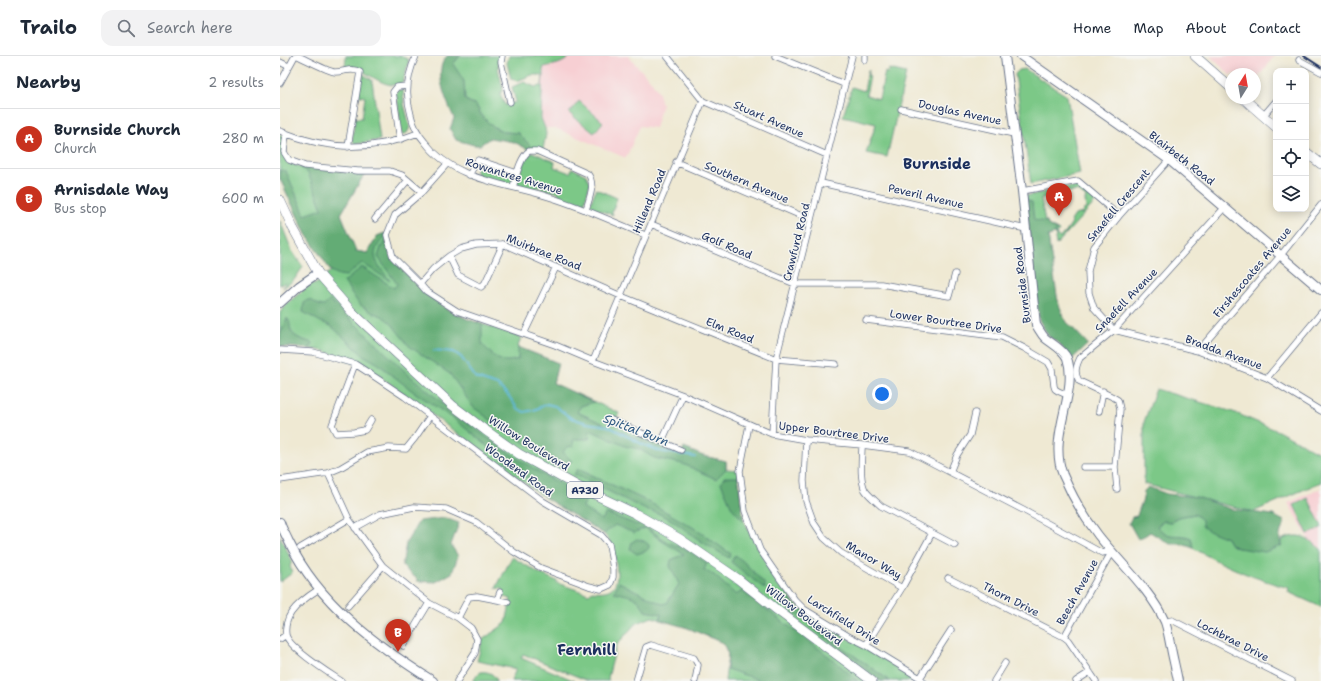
<!DOCTYPE html>
<meta charset="utf-8">
<style>
body{margin:0;font-family:"Shantell Sans",sans-serif;background:#f2f2f3;color:#1f2937}
.controls{position:absolute;right:12px;top:12px;display:grid;overflow:hidden;border-radius:8px;box-shadow:0 2px 10px #0003}
.controls button{width:36px;height:36px;display:grid;place-items:center;padding:0;border:0;border-bottom:1px solid #e0e1e3;background:#fff;color:#1f2937;font:20px sans-serif}
.compass{position:absolute;left:945px;top:12px;width:36px;height:36px;border-radius:50%;background:#fff;box-shadow:0 2px 10px #0003;rotate:11deg}
.you{position:absolute;left:602px;top:338px;width:14px;height:14px;margin:-10px;border:3px solid #fff;border-radius:50%;background:#1a73e8;box-shadow:0 0 0 6px #1a73e833}
.badge{display:grid;place-items:center;width:26px;height:26px;border-radius:50%;background:#c8321e;color:#fff;font-size:13px;font-weight:700}
.pin{position:absolute;translate:-50% -33px;filter:drop-shadow(0 1px 2px #0008)}
.pin::after{content:'';position:absolute;top:21px;width:14px;height:12px;background:inherit;clip-path:polygon(0 0,100% 0,50% 100%)}
.list{margin:0;padding:0;list-style:none}
h2{display:flex;justify-content:space-between;align-items:center;height:52px;margin:0;padding:0 16px;font-size:17px}
h2 small{font-size:13px;font-weight:400;color:#747a83}
.list li{display:grid;grid-template-columns:26px 1fr auto;gap:12px;align-items:center;box-sizing:border-box;height:60px;padding:0 16px;border-top:1px solid #e0e1e3}
.list b{display:block;font-size:15px;white-space:nowrap}
.list p{margin:0;font-size:13px;white-space:nowrap;color:#747a83}
.list em{font-size:13px;font-style:normal;color:#747a83}
.icon{flex:none;width:22px;height:22px;fill:none;stroke:currentColor;stroke-width:2;stroke-linecap:round;stroke-linejoin:round}
.map{position:relative;flex:none;width:1041px;height:625px;overflow:hidden}
header{display:flex;align-items:center;gap:24px;box-sizing:border-box;height:56px;padding:0 20px;background:#fff;border-bottom:1px solid #e0e1e3}
header strong{font-size:19px}
nav{display:flex;gap:22px;margin-inline-start:auto;font-size:14px}
.search{width:280px;height:36px;background:#f2f2f3;display:flex;align-items:center;gap:10px;box-sizing:border-box;padding:0 14px;border-radius:12px;color:#747a83;font-size:15px}
main{display:flex}
aside{flex:1;background:#fff}
.map>svg:first-child{display:block}
.built{fill:#f7cfd3}
.green{fill:#7bc887;stroke:#4b7c72}
.forest{fill:#64ac74;stroke:#406e69}
.lines{fill:none;stroke-linecap:round;stroke-linejoin:round}
.stream{stroke:#58b6d6;stroke-width:2}
.street-casing{stroke:#657087;stroke-width:7}
.secondary-casing{stroke:#657087;stroke-width:10}
.primary-casing{stroke:#657087;stroke-width:10}
.street{stroke:#fff;stroke-width:5.5}
.secondary{stroke:#fff;stroke-width:8}
.primary{stroke:#fff;stroke-width:9}
.rail{stroke:#1b2f5e;stroke-width:2}
.labels{text-anchor:middle;stroke-width:3;stroke-linejoin:round;paint-order:stroke}
.shield{fill:#f6f6f2;stroke:#5d6b8a;stroke-width:1}
.shield-label{font-size:10px;font-weight:bold;fill:#1b2f5e}
.street-label{font-size:11px;fill:#1b2f5e;stroke:#f6f6f2}
.water-label{font-size:12px;font-style:italic;fill:#2d5882;stroke:#f6f6f2}
.district-label{font-size:15px;font-weight:bold;fill:#1b2f5e;stroke:#f6f6f2}
</style>
<header>
<strong>Trailo</strong>
<div class="search"><svg class="icon" aria-label="search" viewBox="0 0 24 24"><circle cx="10" cy="10" r="6"/><path d="M15 15l6 6"/></svg>Search here</div>
<nav><a>Home</a><a>Map</a><a>About</a><a>Contact</a></nav>
</header>
<main>
<aside>
<h2>Nearby<small>2 results</small></h2>
<ul class="list">
<li><span class="badge">A</span><div><b>Burnside Church</b><p>Church</p></div><em>280 m</em></li>
<li><span class="badge">B</span><div><b>Arnisdale Way</b><p>Bus stop</p></div><em>600 m</em></li>
</ul>
</aside>
<div class="map">
<svg width="1041" height="625" viewBox="0 0 1041 625">
<rect width="100%" height="100%" fill="#f6f6f2"/>
<filter id="ink" filterUnits="userSpaceOnUse"><feTurbulence type="fractalNoise" baseFrequency=".025" numOctaves="2"/><feDisplacementMap in="SourceGraphic" scale="8" xChannelSelector="R" yChannelSelector="G"/><feConvolveMatrix kernelMatrix="1 2 1 2 8 2 1 2 1" color-interpolation-filters="sRGB"/></filter>
<filter id="wash" filterUnits="userSpaceOnUse"><feTurbulence type="fractalNoise" baseFrequency=".012" numOctaves="4" result="noise"/><feDisplacementMap in="SourceGraphic" scale="16" xChannelSelector="R" yChannelSelector="G"/><feGaussianBlur stdDeviation="0.9" result="paint"/><feColorMatrix in="noise" values="0 0 0 0 0 0 0 0 0 0 0 0 0 0 0 0 0 1.4 0 .05"/><feComposite in="paint" operator="in"/></filter>
<g filter="url(#wash)">
<rect width="100%" height="100%" fill="#efe9d3"/>
<!-- built -->
<path class="built" d="M289 0H348L372 26 379 37 382 49 375 72 360 70 346 102 275 72H265L261 62 264 12Z
M930 0H994L975 26V18H951V20Z
M1041 432V551L1008 536 1031 487 1008 447Z"/>
<!-- green -->
<path class="green" d="M66 0H121L129 4 123 26C109 36 90 18 77 12 74 11 69 11 65 11Z
M180 0H219L218 12 223 33 220 38 225 49 236 46 232 31 244 26 255 31 262 30 263 19H252L237 25 231 23 227 7 229 0H290C284 8 274 9 264 11L263 14 261 62 265 72 266 78 263 93 260 95 254 93 238 77 224 76 212 70 202 60 196 49 185 44 173 8Z
M609 13 626 17 607 101 586 97 596 68 563 60 572 31 584 35 588 14H589L588 20H590L586 39 599 43 605 16 608 17Z
M745 13 787 40 800 118 751 128 735 18 739 14Z
M83 18 92 24 100 84 76 88 73 86 72 84 75 62H82L85 41 80 40 79 37Z
M118 33 123 34 124 48 130 71 127 77 122 79 119 65 120 62 116 36Z
M299 45 323 66 314 77 289 57Z
M0 78 3 80C6 87 1 97 6 104 13 114 71 116 85 117L61 158 76 195 87 197 97 180 105 177 108 194 112 203 144 236 167 253 187 263 241 281 238 291 278 307 273 327 339 357 337 362 330 361 327 365 402 397 404 392 423 400 446 405V413L458 414 461 446 464 465 481 497 514 547 529 559 616 610 638 625H445L448 598 443 587 408 572 372 561 355 568 336 590 328 622 329 625H308L243 598 241 602 295 625H231L236 613 197 605 200 594 202 584 226 567 231 543 224 541 223 538V533L216 532 232 501 259 517 277 525V527L309 538 312 535C336 538 339 527 336 507 334 496 332 487 324 478L264 441 95 317 62 302 44 295 26 292 0 290V257L5 249 31 228H36L51 215 26 178 0 123Z
M251 97H255L275 106 274 111 290 117 292 112 306 119 310 128 304 148 301 149 278 141 279 137 257 131 255 134 239 130 237 126 245 102Z
M201 108H204L203 113 219 118 221 114 231 118 234 122 232 126 228 128 197 119 196 117V111Z
M797 130 816 145 776 189 775 182 776 179 775 178 768 180 770 196 754 213 746 140 774 134V140L761 142 765 166H767L768 169 779 175 776 179 780 182 783 178H785L792 166 791 165 795 159 803 157V154L806 153 805 144 806 141 798 135 785 136 784 132Z
M316 133 337 142 332 156 333 159 313 152 310 149Z
M0 165 12 195 23 211 14 224 3 232 6 226 0 229Z
M876 333 953 356 998 375 1041 398V426L973 456 864 428V366Z
M1028 442 1041 469V472L1028 478 1014 449Z
M915 458 947 482 951 489 958 492 1001 490 1003 483C1021 476 1027 482 1041 493V551L1008 536 1009 532C975 523 944 510 913 492L911 482C896 476 891 486 877 470L884 465 891 466 898 461Z
M0 480 12 505 10 510 12 517 0 526Z
M201 616C209 615 214 618 217 625H193L198 618Z"/>
<!-- forest -->
<path class="forest" d="M167 0H180L173 8 184 25 185 44 196 49 202 60 212 70 224 76 238 77 254 93 251 95 234 86 210 82 200 89H194L176 84 170 73 174 62C167 46 152 15 167 0Z
M20 111 85 117 61 158 76 195 87 197 97 180 105 177 106 180C86 199 97 206 110 225L82 207 66 220 59 219 51 215 26 178 0 123V114L6 115 25 159 42 153 28 117Z
M746 144 752 146 754 164 767 166 768 169 777 174 775 178 768 180 778 246 785 264 808 288 791 304 779 287 769 281 759 264Z
M106 185 112 203 144 236 167 253 187 263 202 268V288C215 301 219 309 238 303V291L278 307 273 327 314 346 301 350 297 356 368 387 399 398 402 397 404 392 423 400 446 405V413L436 423 403 408 374 402 359 393 345 390 310 374 309 383H295L293 386 294 390 287 391 283 396 292 405 289 406H282L270 403 224 374 193 351 170 318 129 290 111 267 102 260 91 256 79 248 64 226 82 211 114 232 117 228 98 201 101 191Z
M28 244H31L39 249 44 250 50 244 129 319 183 364 226 395 262 418 296 436 306 443 303 451 304 453 322 464 326 457 357 469 360 466 386 485 407 494 427 507 424 514 434 519 456 539 462 535 551 602 578 625H482L447 613 448 598 443 587 408 572 380 564 381 558 365 555C358 539 349 540 334 536L339 526 382 548 387 547 399 528 390 510 391 504 404 498 382 485 365 472 354 477 335 469 324 478 264 441 266 436 242 418 174 363 131 334 97 307 83 299 51 270 41 266 23 256 24 247Z
M7 262C11 267 9 267 11 274 13 282 25 284 32 287L30 293 0 290V278Z
M298 413 369 446 414 472 451 498 449 502C440 497 431 491 422 486 406 475 387 457 368 455L294 418Z
M444 421H458L461 446 464 465 452 452 441 427Z
M868 431 887 438 917 441 951 453 993 459 1004 465C1004 470 1001 473 1000 479 999 483 1001 486 1001 490L985 496 958 492 951 489 947 482 929 475 922 470V464L915 458 898 461 891 466 884 465 877 470C890 485 896 476 911 482L913 492 902 488H890L870 476 866 479 858 483 849 467 852 461 857 460C859 451 864 444 864 435Z
M165 462 179 467 171 489 178 500 172 517 156 526 137 525V523L122 510 126 487 139 465Z
M357 483 364 485 369 489V492L366 495 357 498 350 493 352 486Z
M455 499 464 506 485 528V533L451 506Z
M492 537 514 547 543 567 533 568 521 562 491 539Z
M530 570 538 574 610 625H601Z"/>
<g class="lines">
<!-- stream -->
<path class="stream" d="M154 294 174 296 181 301 196 322 217 329 228 339 237 352 244 356 254 354 267 348 275 350 291 362 307 367 328 370 364 389 379 395 415 401"/>
</g>
</g>
<g filter="url(#ink)">
<g class="lines">
<!-- street casing -->
<g class="street-casing">
<path id="street" d="M18 0C25 3 49 16 55 16 64 16 72 11 80 16L68 91
M136 0C127 19 125 39 131 59 133 69 138 78 145 86 174 125 225 127 269 141 302 151 334 166 365 179
M222 0 221 6 230 46
M387 0 423 45 547 99
M495 0 564 28
M585 4V0
M1019 4 1041 16
M0 6 8 10
M0 27 15 0
M621 53 734 78
M983 60 996 45
M0 75C46 94 92 96 138 77
M6 78 4 96 9 104 25 110 78 115H110L122 119 142 136
M120 84 113 36 117 31 127 30
M889 104 839 160 814 191 808 215 809 237 814 252 834 274 918 295 987 322 1041 355
M396 106 531 164
M167 108 142 136 115 159 107 179 113 201 140 228 146 235 177 255 275 289 313 305 403 339 492 378 526 384 582 389 629 395 743 454 822 497 832 495
M189 119 198 104 237 117
M541 127 746 173
M233 131C236 121 240 101 249 95H257L308 118C316 129 309 142 306 154
M742 135 798 125 839 160
M95 163 128 124
M371 168 515 228H601L669 240 675 218
M169 200 178 219 201 231 205 227 223 188
M140 228 153 213 169 200 181 193 196 189 223 188 341 240 496 303 556 308
M586 264 722 281 744 292 768 306 772 313 774 330 775 333 778 335 787 339
M244 278 276 211
M0 294 33 296 75 308 95 321 125 341 263 445 321 479 329 488 333 513V521L330 529 321 533 309 530 261 512 234 496 196 466 166 453 134 451 100 458 75 472
M918 295 1001 199 1041 149
M313 305 423 45
M75 308 52 369 56 377 74 376 85 374 91 364
M987 322 1041 257
M819 355 823 335
M329 363 401 394
M469 369 460 415 465 455 480 494 500 523 515 544 524 553 570 581 586 589 640 622 643 625
M492 378 496 303 572 0
M526 384 524 425 526 445 534 467 544 482 561 497 622 532
M382 385 403 339
M582 389C582 402 579 421 585 434 589 440 596 445 601 450L675 489
M803 411H835
M670 416 677 399 690 379 695 357
M48 417 69 463 103 510 149 547 178 562 191 572 197 583 195 597 177 625
M0 424 48 417 60 412 87 396 109 392 126 393 135 382 150 360
M837 433 835 411 840 353 838 344 833 341 799 325C794 317 796 310 800 302L834 274 945 151
M20 492 69 463
M668 522 784 581
M39 533C28 540 18 547 11 557 7 563 5 572 6 579 9 592 49 617 61 625
M217 544 220 536
M68 550 103 510
M178 562 189 541 197 540 228 546
M885 566 892 564 1012 625
M0 583 6 579
M586 589 622 532 652 477
M123 590 149 547
M640 622 671 574
M356 625 366 591 371 589 414 602 418 609 415 625
M714 625 725 607
M796 625 810 616
M816 625 788 584 784 581 832 495"/>
</g>
<!-- secondary casing -->
<g class="secondary-casing">
<path id="secondary" d="M725 0 742 135 756 269C759 273 761 278 765 282 772 288 783 293 787 302 799 337 767 379 783 419 792 440 804 461 818 479 839 506 871 534 885 566 888 574 889 584 891 592 893 603 896 614 898 625
M741 0 889 104 1041 234
M0 247 19 230 38 217
M0 466C2 473 6 479 9 486 39 548 96 589 153 625"/>
</g>
<!-- primary casing -->
<g class="primary-casing">
<path id="primary" d="M915 0 951 32
M963 42 996 71
M1026 96 1041 108
M0 144 13 172 38 217 72 256 172 349 205 374 239 398 299 431 356 458 400 483 458 523 497 554 592 625"/>
</g>
<!-- street -->
<use href="#street" class="street"/>
<!-- secondary -->
<use href="#secondary" class="secondary"/>
<!-- primary -->
<use href="#primary" class="primary"/>
<!-- rail -->
<path class="rail" d="M1024 0 1041 11"/>
</g>
</g>
<g class="labels">
<!-- shield labels -->
<rect class="shield" x="287" y="426" width="36" height="16" rx="3"/>
<g class="shield-label">
<text x="305" y="438">A730</text>
</g>
<!-- street labels -->
<g class="street-label">
<text transform="translate(680 56) rotate(12)" y="4">Douglas Avenue</text>
<text transform="translate(489 63) rotate(24)" y="4">Stuart Avenue</text>
<text transform="translate(902 102) rotate(38)" y="4">Blairbeth Road</text>
<text transform="translate(234 120) rotate(17)" y="4">Rowantree Avenue</text>
<text transform="translate(467 126) rotate(23)" y="4">Southern Avenue</text>
<text transform="translate(646 140) rotate(13)" y="4">Peveril Avenue</text>
<text transform="translate(369 145) rotate(-67)" y="4">Hillend Road</text>
<text transform="translate(838 149) rotate(-50)" y="4">Snaefell Crescent</text>
<text transform="translate(516 186) rotate(-76)" y="4">Crawfurd Road</text>
<text transform="translate(447 189) rotate(23)" y="4">Golf Road</text>
<text transform="translate(264 196) rotate(22)" y="4">Muirbrae Road</text>
<text transform="translate(972 216) rotate(-50)" y="4">Firshescoates Avenue</text>
<text transform="translate(742 229) rotate(-97)" y="4">Burnside Road</text>
<text transform="translate(846 244) rotate(-46)" y="4">Snaefell Avenue</text>
<text transform="translate(666 265) rotate(8)" y="4">Lower Bourtree Drive</text>
<text transform="translate(450 274) rotate(22)" y="4">Elm Road</text>
<text transform="translate(944 296) rotate(20)" y="4">Bradda Avenue</text>
<text transform="translate(554 376) rotate(7)" y="4">Upper Bourtree Drive</text>
<text transform="translate(249 387) rotate(32)" y="4">Willow Boulevard</text>
<text transform="translate(239 414) rotate(36)" y="4">Woodend Road</text>
<text transform="translate(594 504) rotate(31)" y="4">Manor Way</text>
<text transform="translate(797 536) rotate(-61)" y="4">Beech Avenue</text>
<text transform="translate(731 543) rotate(27)" y="4">Thorn Drive</text>
<text transform="translate(524 559) rotate(37)" y="4">Willow Boulevard</text>
<text transform="translate(564 564) rotate(32)" y="4">Larchfield Drive</text>
<text transform="translate(953 584) rotate(27)" y="4">Lochbrae Drive</text>
</g>
<!-- water labels -->
<g class="water-label">
<text transform="translate(356 374) rotate(21)" y="4">Spittal Burn</text>
</g>
<!-- district labels -->
<g class="district-label">
<text x="657" y="113">Burnside</text>
<text x="307" y="599">Fernhill</text>
</g>
</g>
</svg>
<div class="controls">
<button>+</button>
<button>−</button>
<button><svg class="icon" aria-label="locate" viewBox="0 0 24 24"><circle cx="12" cy="12" r="6"/><path d="M12 2v4M12 18v4M2 12h4M18 12h4"/></svg></button>
<button><svg class="icon" aria-label="layers" viewBox="0 0 24 24"><path d="M12 4l9 5-9 5-9-5zM3 14l9 5 9-5"/></svg></button>
</div>
<svg class="compass" viewBox="-18 -18 36 36"><path d="M0-13l5 13h-10z" fill="#e53935"/><path d="M0 13l5-13h-10z" fill="#747a83"/></svg>
<div class="you"></div>
<div class="pin badge" style="left:779px;top:160px">A</div>
<div class="pin badge" style="left:118px;top:596px">B</div>
</div>
</main>
